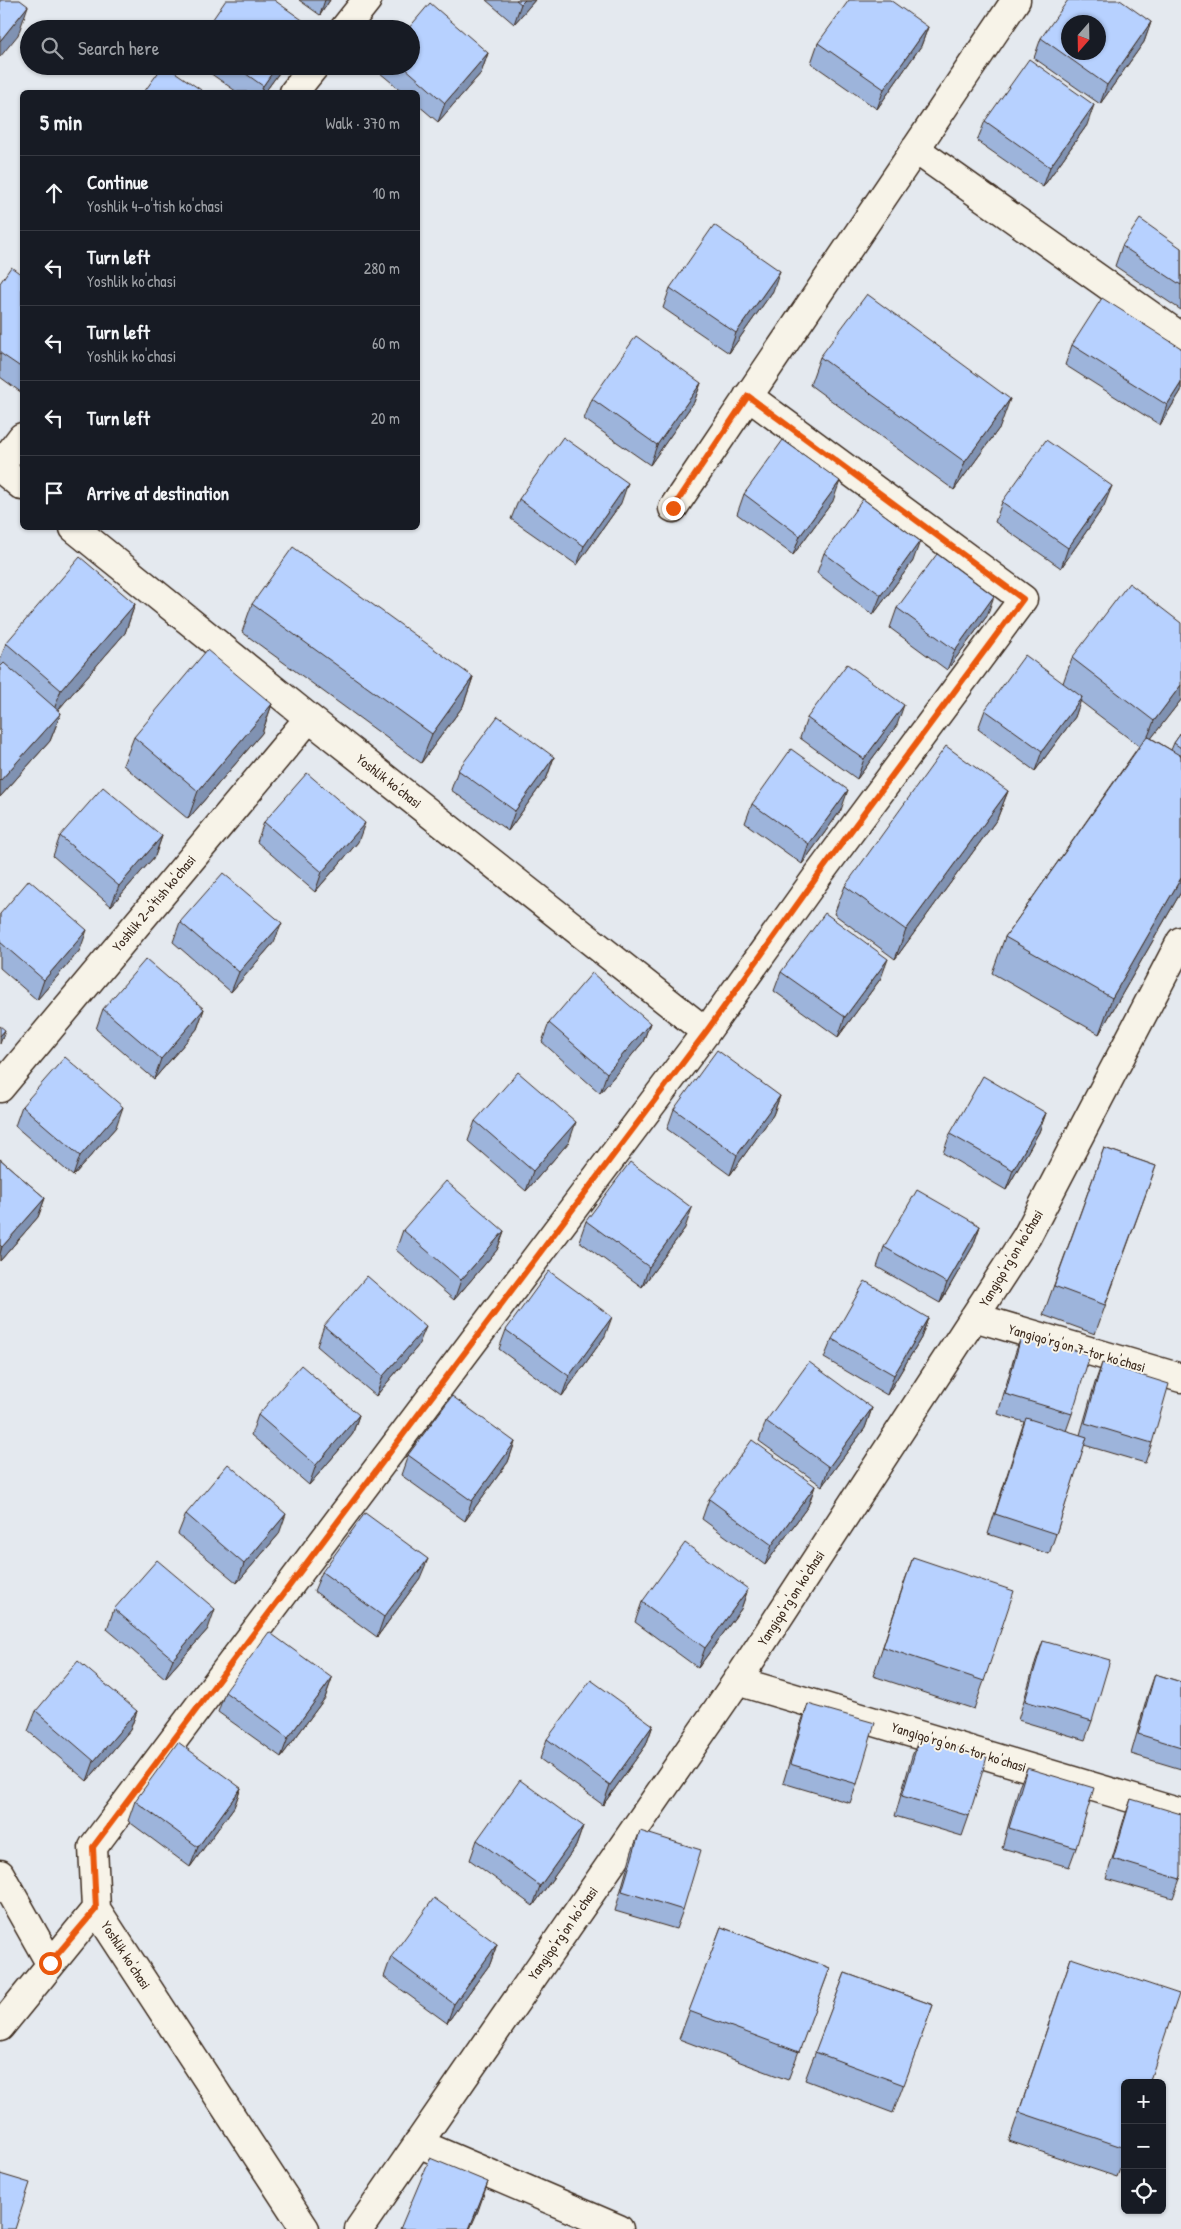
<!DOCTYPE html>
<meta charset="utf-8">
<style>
body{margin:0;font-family:"Patrick Hand",sans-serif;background:#20242c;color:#f1f3f6}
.controls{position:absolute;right:15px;bottom:15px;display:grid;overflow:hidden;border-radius:8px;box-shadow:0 1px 4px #0004}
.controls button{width:45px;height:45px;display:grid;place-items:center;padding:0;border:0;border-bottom:1px solid #363941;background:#171b24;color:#f1f3f6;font:25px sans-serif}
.compass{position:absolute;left:1061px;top:15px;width:45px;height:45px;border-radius:50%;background:#171b24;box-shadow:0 1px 4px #0004;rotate:200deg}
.stop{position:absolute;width:15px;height:15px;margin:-11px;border:4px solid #ea580c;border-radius:50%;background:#fff}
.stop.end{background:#ea580c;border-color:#fff;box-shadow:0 1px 5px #0008}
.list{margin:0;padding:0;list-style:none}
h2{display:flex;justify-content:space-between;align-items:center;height:65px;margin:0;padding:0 20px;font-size:21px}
h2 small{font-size:16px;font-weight:400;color:#9ea1a6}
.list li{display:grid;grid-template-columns:32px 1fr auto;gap:15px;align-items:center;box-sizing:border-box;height:75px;padding:0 20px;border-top:1px solid #363941}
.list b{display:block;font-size:19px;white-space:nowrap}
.list p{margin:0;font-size:16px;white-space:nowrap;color:#9ea1a6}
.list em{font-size:16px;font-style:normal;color:#9ea1a6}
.icon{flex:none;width:28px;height:28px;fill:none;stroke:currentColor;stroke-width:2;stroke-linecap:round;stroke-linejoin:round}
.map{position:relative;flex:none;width:1181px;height:2229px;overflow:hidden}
.search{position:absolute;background:#171b24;box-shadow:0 1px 4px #0004;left:20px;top:20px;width:400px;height:55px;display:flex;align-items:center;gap:12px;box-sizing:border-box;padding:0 18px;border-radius:28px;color:#9ea1a6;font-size:19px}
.panel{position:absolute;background:#171b24;box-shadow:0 1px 4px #0004;left:20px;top:90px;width:400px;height:440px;border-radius:8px}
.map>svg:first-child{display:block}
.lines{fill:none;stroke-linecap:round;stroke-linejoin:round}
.street-casing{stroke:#3b2a1e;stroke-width:31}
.street{stroke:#f7f3e8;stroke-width:28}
.wall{fill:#9db4db;stroke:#3b2a1e}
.shaded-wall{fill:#8092b2;stroke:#3b2a1e}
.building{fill:#b7d1ff;stroke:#3b2a1e;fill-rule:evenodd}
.route{stroke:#ea580c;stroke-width:6}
.labels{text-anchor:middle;stroke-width:4;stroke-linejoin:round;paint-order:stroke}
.street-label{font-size:14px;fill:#3b2a1e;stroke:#f7f3e8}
</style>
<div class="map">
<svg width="1181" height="2229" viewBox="0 0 1181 2229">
<rect width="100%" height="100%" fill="#e4e9ef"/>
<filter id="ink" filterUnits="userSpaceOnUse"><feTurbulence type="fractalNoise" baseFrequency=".02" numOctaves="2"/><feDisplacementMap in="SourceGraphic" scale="10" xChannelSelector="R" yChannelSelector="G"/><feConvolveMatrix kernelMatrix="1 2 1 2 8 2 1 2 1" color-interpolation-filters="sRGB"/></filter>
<g filter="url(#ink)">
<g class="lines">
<!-- street casing -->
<g class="street-casing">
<path id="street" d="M344 29 367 0
M294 92 315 66
M915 149 1181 337
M0 466 22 437
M0 468 22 486
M673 508 1016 0
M74 528 309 718 706 1032
M0 1088 309 718
M974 1317 1181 1378
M737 1681 1181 1813
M0 1874 50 1963
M0 2027 96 1909
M418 2143 619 2229
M305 2229 96 1909 93 1847 706 1032 819 874 1023 599 748 396
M359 2229 737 1681 1027 1236 1181 941"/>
</g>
<!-- street -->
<use href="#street" class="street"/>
</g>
<!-- wall -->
<path class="wall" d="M299 0H330L320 15Z
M486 0H535L514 24Z
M1151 22 1144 42 1100 104 1034 58 1041 38Z
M928 27 921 46 877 109 811 63 818 43Z
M488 53 481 73 438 122 418 105V92H403L380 73 382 66H411Z
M200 66H284L265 92H237Z
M985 121 1087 125 1043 187 977 141Z
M1122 246 1181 248V310L1115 266Z
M22 275V393L0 377V283Z
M670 288 773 291 729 353 663 308Z
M1072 345 1181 348V391L1160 425 1065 365Z
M820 357 1000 427 954 490 810 385Z
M701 383 694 402 650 465 584 419 592 399Z
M744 494 833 501 793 555 737 514Z
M519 499 621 503 577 565 511 519Z
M1002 502 1104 506 1061 568 995 522Z
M824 553 913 561 873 615 817 573Z
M135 604 125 633 58 710 61 713 50 741 0 797V660L6 643Z
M252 604 473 677 463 706 421 763 242 632Z
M897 608 987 616 947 670 890 628Z
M1072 658 1181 700 1151 738 1171 750 1174 743 1181 733V892L1099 1034 992 973 1005 937 1139 746 1080 701 1075 717 1035 771 978 729 985 710 1063 683Z
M272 704 262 733 188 819 123 765 134 737Z
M807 718 897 725 857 779 800 738Z
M554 757 547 777 508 831 451 790 458 770Z
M1008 791 997 819 895 959 834 914 845 886Z
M752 804 841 810 802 864 745 823Z
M264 822 358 842 315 892 257 842Z
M60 836H162L155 856 111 906 53 856Z
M0 914 80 950 37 1000 0 968Z
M180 922 274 942 231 992 173 942Z
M781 972 881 978 838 1037 774 991Z
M103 1009H204L197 1029 154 1079 96 1029Z
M549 1023H650L643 1042 600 1093 542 1042Z
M780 1096 773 1115 730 1175 667 1129 674 1109Z
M22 1106 116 1127 73 1176 15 1126Z
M1046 1113 1039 1132 1006 1190 943 1153 950 1134Z
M475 1121 569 1142 526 1191 468 1141Z
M1104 1148 1156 1166 1095 1334 1043 1315Z
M0 1159 45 1198 38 1217 0 1261Z
M586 1221 685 1228 642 1287 579 1241Z
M980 1226 973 1246 940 1303 877 1267 884 1247Z
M403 1230 504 1231 497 1250 454 1300 396 1250Z
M928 1318 921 1338 887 1395 824 1358 832 1339Z
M324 1326 418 1346 376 1396 317 1346Z
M506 1330 605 1336 562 1396 499 1349Z
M1022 1334 1072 1414 1066 1431 1080 1435 1095 1383 1102 1363 1152 1443 1145 1463 1084 1445 1056 1534 1049 1554 988 1534 1024 1422 998 1414 1015 1354Z
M872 1408 865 1428 822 1486 759 1441 766 1421Z
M258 1415H359L352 1435 309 1485 251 1435Z
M515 1442 508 1462 465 1521 401 1475 408 1455Z
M815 1486 808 1506 765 1565 702 1519 709 1499Z
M186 1514 279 1534 237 1583 178 1534Z
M913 1557 984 1681 974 1709 873 1676 903 1586Z
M322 1572 420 1578 377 1637 314 1591Z
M748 1589 741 1609 698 1668 635 1622 642 1602Z
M114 1609 208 1629 165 1678 107 1629Z
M1043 1641 1092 1721 1085 1740 1018 1720 1036 1660Z
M1155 1674 1181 1682V1769L1131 1754 1148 1694Z
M332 1678 325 1698 281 1757 218 1712 225 1692Z
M808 1704 857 1784 850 1803 783 1783 801 1723Z
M36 1711H137L130 1730 87 1781 28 1731Z
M653 1725 646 1745 603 1805 540 1759 547 1739Z
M920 1736 969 1816 962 1836 895 1816 912 1756Z
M1027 1768 1076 1848 1069 1867 1002 1848 1019 1787Z
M241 1788 234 1807 190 1867 128 1821 135 1801Z
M1131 1799 1181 1876 1173 1898 1106 1879 1124 1819Z
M583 1826 576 1846 533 1906 470 1860 477 1840Z
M640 1831 683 1910 676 1929 615 1911 632 1851Z
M721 1927 830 1968 788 2080 679 2039Z
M497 1944 490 1964 447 2023 384 1977 391 1957Z
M1071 1958 1125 2083V2155L1117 2177 1009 2141Z
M845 1973 933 2005 893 2113 805 2080Z"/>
<!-- shaded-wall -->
<path class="shaded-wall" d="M325 0H330L320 15Z
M525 0H535L514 24 521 4Z
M28 6 18 35 0 57V41Z
M1151 22 1144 42 1100 104 1107 85Z
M928 27 921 46 877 109 884 89Z
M488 53 481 73 438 122 445 103Z
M277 66H284L265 92H261L263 86Z
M1094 105 1087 125 1043 187 1050 167Z
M780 271 773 291 729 353 736 333Z
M701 383 694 402 650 465 657 445Z
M1181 383V391L1160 425 1167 405Z
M1010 399 1000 427 954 490 965 462Z
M840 481 833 501 793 555 800 536Z
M628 483 621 503 577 565 584 546Z
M1112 486 1104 506 1061 568 1068 548Z
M920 541 913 561 873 615 881 595Z
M994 596 987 616 947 670 955 650Z
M135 604 125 633 51 718 61 690Z
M473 677 463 706 421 763 432 734Z
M1181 685V700L1143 749 1154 721Z
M1082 697 1075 717 1035 771 1042 751Z
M272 704 262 733 188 819 198 791Z
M904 705 897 725 857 779 864 759Z
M61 713 50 741 0 797V781Z
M554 757 547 777 508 831 515 811Z
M848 790 841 810 802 864 809 844Z
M1008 791 997 819 895 959 906 930Z
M365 823 358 842 315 892 322 872Z
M162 836 155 856 111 906 119 886Z
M1181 878V892L1099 1034 1112 998Z
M282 923 274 942 231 992 239 972Z
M87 930 80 950 37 1000 44 980Z
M888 959 881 978 838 1037 845 1017Z
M204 1009 197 1029 154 1079 161 1059Z
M650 1023 643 1042 600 1093 607 1073Z
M5 1030 0 1044V1036Z
M780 1096 773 1115 730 1175 737 1155Z
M123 1107 116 1127 73 1176 80 1156Z
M1046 1113 1039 1132 1006 1190 1013 1170Z
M576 1122 569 1142 526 1191 533 1171Z
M45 1198 38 1217 0 1261V1254L2 1247Z
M692 1208 685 1228 642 1287 649 1267Z
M980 1226 973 1246 940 1303 947 1283Z
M504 1231 497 1250 454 1300 461 1280Z
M612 1317 605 1336 562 1396 569 1376Z
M928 1318 921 1338 887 1395 894 1375Z
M426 1327 418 1346 376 1396 383 1376Z
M872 1408 865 1428 822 1486 829 1467Z
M359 1415 352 1435 309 1485 316 1465Z
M515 1442 508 1462 465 1521 472 1501Z
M815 1486 808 1506 765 1565 772 1545Z
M286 1514 279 1534 237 1583 244 1564Z
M428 1559 420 1578 377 1637 384 1617Z
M748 1589 741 1609 698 1668 705 1648Z
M215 1609 208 1629 165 1678 173 1659Z
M332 1678 325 1698 281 1757 288 1738Z
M137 1711 130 1730 87 1781 94 1761Z
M653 1725 646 1745 603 1805 610 1785Z
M241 1788 234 1807 190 1867 198 1847Z
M583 1826 576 1846 533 1906 540 1886Z
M497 1944 490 1964 447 2023 454 2004Z
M488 2182 478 2211 470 2229H469Z"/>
<!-- building -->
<path class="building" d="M0 0H20L28 6 0 41Z
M226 0H274L308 24 304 29H206Z
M516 0H525L521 4Z
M849 0H890L928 27 884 89 818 43Z
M1068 0H1120L1151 22 1107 85 1041 38ZM1068 22H1098V52H1068Z
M430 3 488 53 445 103 403 66H411V29H408Z
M1029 59 1094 105 1050 167 985 121Z
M163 66H166L204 92H144Z
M235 66H277L263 86Z
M1140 219 1181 248V285L1122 246Z
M714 225 780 271 736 333 670 288Z
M11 267 22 275V368L0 353V283Z
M867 294 1010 399 965 462 820 357Z
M1102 298 1181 348V383L1167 405 1072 345Z
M636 336 701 383 657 445 592 399Z
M563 437 628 483 584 546 519 499Z
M783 440 840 481 800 536 744 494Z
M1046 440 1112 486 1068 548 1002 502Z
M863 499 920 541 881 595 824 553Z
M293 547 473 677 432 734 252 604Z
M937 554 994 596 955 650 897 608Z
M80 557 135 604 61 690 6 643Z
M1129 583 1181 623V685L1154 721 1072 658Z
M207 650 272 704 198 791 134 737Z
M1025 655 1082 697 1042 751 985 710Z
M4 663 61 713 0 781V667Z
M847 664 904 705 864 759 807 718Z
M498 716 554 757 515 811 458 770Z
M1181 733V748L1174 743Z
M1147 736 1181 756V878L1112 998 1005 937Z
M946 746 1008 791 906 930 845 886Z
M791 749 848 790 809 844 752 804Z
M307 773 365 823 322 872 264 822Z
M103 787 162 836 119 886 60 836Z
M223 873 282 923 239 972 180 922Z
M29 880 87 930 44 980 0 942V914Z
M825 913 888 959 845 1017 781 972Z
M146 959 204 1009 161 1059 103 1009Z
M592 973 650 1023 607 1073 549 1023Z
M0 1026 5 1030 0 1036Z
M717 1050 780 1096 737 1155 674 1109Z
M65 1057 123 1107 80 1156 22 1106Z
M518 1072 576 1122 533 1171 475 1121Z
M983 1076 1046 1113 1013 1170 950 1134Z
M1104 1148 1156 1166 1105 1305 1054 1286Z
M0 1159 45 1198 2 1247 0 1245Z
M630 1162 692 1208 649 1267 586 1221Z
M446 1181 504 1231 461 1280 403 1230Z
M917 1190 980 1226 947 1283 884 1247Z
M549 1271 612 1317 569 1376 506 1330Z
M367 1276 426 1327 383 1376 324 1326Z
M865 1281 928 1318 894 1375 832 1339Z
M1022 1334 1090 1355 1072 1414 1005 1394Z
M809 1362 872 1408 829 1467 766 1421Z
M1102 1363 1169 1384 1152 1443 1085 1423Z
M301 1365 359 1415 316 1465 258 1415Z
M452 1396 515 1442 472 1501 408 1455Z
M1026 1418 1087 1437 1056 1534 995 1514Z
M752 1440 815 1486 772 1545 709 1499Z
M228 1464 286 1514 244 1564 186 1514Z
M365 1513 428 1559 384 1617 322 1572Z
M685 1543 748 1589 705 1648 642 1602Z
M913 1557 1014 1591 984 1681 883 1647Z
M157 1560 215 1609 173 1659 114 1609Z
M269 1632 332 1678 288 1738 225 1692Z
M1043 1641 1110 1660 1092 1721 1025 1701Z
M78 1661 137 1711 94 1761 36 1711Z
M1155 1674 1181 1682V1747L1138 1734Z
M591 1680 653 1725 610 1785 547 1739Z
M808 1704 875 1723 857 1784 790 1764Z
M920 1736 987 1757 969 1816 902 1796Z
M178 1742 241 1788 198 1847 135 1801Z
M1027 1768 1094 1788 1076 1848 1009 1828Z
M520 1780 583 1826 540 1886 477 1840Z
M1131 1799 1181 1814V1876L1180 1879 1113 1859Z
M640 1831 701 1850 683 1910 622 1891Z
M434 1898 497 1944 454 2004 391 1957Z
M721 1927 830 1968 799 2052 689 2011Z
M1071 1958 1179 1994 1149 2083H1125V2148L1019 2112Z
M845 1973 933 2005 904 2085 815 2052Z
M430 2158 488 2182 469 2229H400Z
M0 2174 30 2183 15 2229H0Z"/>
</g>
<g class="lines" filter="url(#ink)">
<!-- route -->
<path class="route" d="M50 1963 96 1909 93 1847 706 1032 819 874 1023 599 748 396 673 508"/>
</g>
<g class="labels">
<!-- street labels -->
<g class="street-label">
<text transform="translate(389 781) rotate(38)" y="5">Yoshlik ko'chasi</text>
<text transform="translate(154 903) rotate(-50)" y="5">Yoshlik 2-o'tish ko'chasi</text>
<text transform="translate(1011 1258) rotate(-59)" y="5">Yangiqo'rg'on ko'chasi</text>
<text transform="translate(1077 1348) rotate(16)" y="5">Yangiqo'rg'on 7-tor ko'chasi</text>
<text transform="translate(791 1598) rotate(-57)" y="5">Yangiqo'rg'on ko'chasi</text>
<text transform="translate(959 1747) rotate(17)" y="5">Yangiqo'rg'on 6-tor ko'chasi</text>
<text transform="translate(563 1933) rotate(-55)" y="5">Yangiqo'rg'on ko'chasi</text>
<text transform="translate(126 1955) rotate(57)" y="5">Yoshlik ko'chasi</text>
</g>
</g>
</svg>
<div class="controls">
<button>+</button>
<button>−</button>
<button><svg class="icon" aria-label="locate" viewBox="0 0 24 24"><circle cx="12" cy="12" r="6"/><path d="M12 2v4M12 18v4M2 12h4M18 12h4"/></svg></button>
</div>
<svg class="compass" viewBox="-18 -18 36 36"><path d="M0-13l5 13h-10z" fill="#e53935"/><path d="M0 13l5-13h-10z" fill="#9ea1a6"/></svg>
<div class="stop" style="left:50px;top:1963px"></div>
<div class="stop end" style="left:673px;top:508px"></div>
<div class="search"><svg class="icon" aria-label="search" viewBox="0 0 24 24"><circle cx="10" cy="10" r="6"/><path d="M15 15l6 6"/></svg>Search here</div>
<section class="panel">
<h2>5 min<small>Walk · 370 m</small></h2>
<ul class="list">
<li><svg class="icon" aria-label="ahead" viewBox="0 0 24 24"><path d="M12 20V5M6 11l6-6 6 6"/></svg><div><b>Continue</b><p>Yoshlik 4-o'tish ko'chasi</p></div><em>10 m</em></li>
<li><svg class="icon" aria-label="left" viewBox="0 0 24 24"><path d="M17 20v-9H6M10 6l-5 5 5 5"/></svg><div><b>Turn left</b><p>Yoshlik ko'chasi</p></div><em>280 m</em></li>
<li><svg class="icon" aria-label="left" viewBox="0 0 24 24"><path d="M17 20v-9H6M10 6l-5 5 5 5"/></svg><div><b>Turn left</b><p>Yoshlik ko'chasi</p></div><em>60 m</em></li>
<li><svg class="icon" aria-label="left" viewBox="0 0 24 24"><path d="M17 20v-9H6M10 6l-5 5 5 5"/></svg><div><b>Turn left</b></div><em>20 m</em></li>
<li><svg class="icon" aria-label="arrive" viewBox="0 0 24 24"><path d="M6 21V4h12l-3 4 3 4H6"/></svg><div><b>Arrive at destination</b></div></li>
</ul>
</section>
</div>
